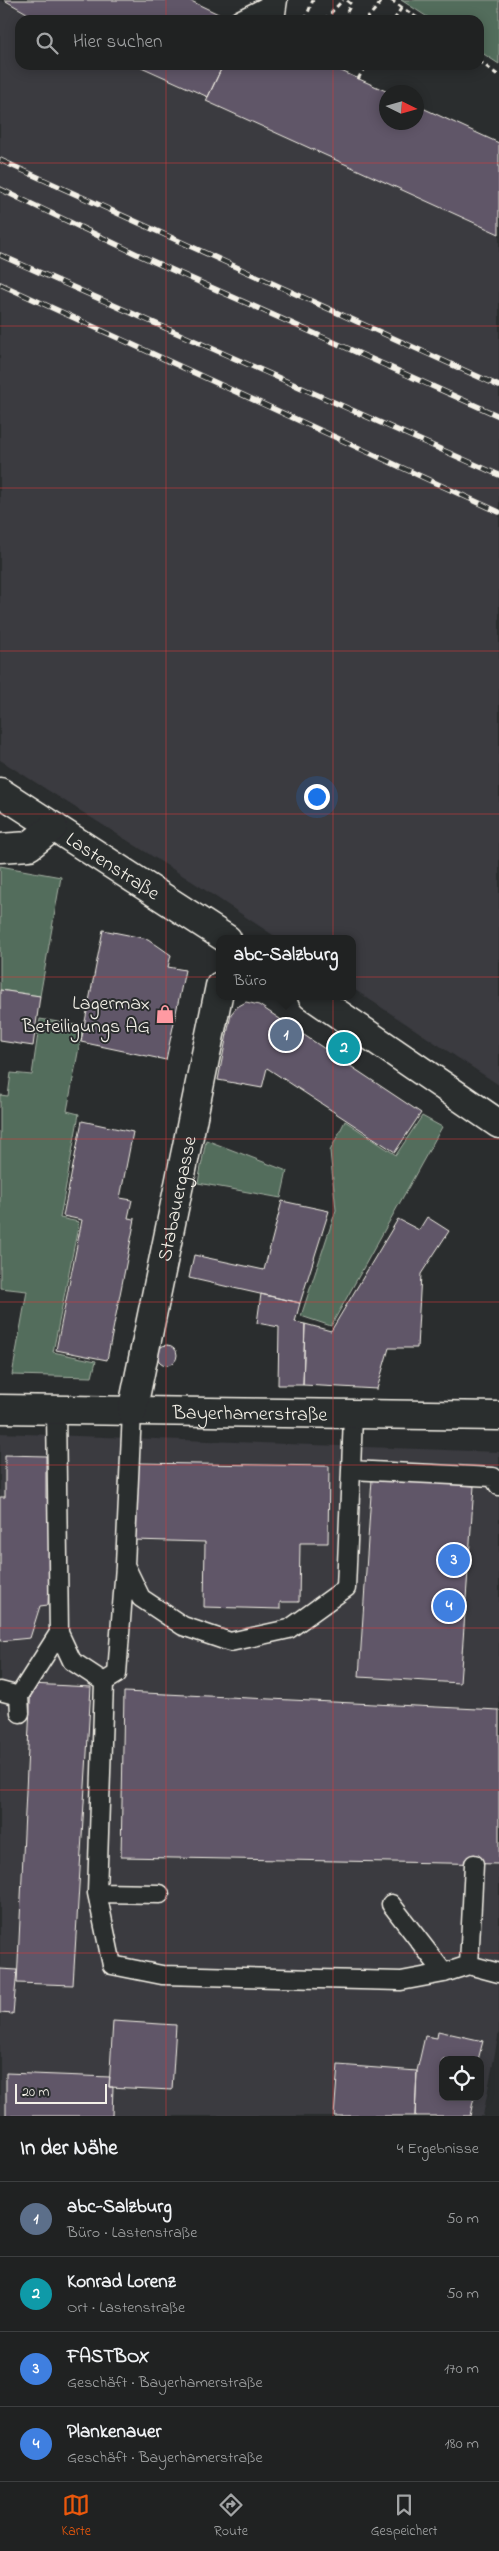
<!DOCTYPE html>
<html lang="de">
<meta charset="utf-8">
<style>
body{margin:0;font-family:"Indie Flower",sans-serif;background:#282a2a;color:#f1f3f6}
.controls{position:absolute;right:15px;bottom:15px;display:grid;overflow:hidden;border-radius:10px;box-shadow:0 2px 12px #0003}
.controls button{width:45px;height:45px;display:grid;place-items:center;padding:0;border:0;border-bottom:1px solid #3d3f40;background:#202222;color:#f1f3f6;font:25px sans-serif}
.compass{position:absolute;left:379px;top:85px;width:45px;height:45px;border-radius:50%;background:#202222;box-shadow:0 2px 12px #0003;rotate:95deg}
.scale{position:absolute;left:15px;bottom:12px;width:92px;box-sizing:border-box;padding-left:5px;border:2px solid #f4f1e8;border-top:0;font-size:14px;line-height:18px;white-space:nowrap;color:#f4f1e8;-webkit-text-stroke:4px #2a2d2e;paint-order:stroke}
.you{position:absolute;left:316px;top:796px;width:18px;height:18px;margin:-12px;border:4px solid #fff;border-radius:50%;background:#1a73e8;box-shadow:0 0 0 8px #1a73e833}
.badge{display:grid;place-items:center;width:32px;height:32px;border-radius:50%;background:#ea580c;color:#fff;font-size:16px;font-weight:700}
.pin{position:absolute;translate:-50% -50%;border:2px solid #fff;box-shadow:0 1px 5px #0006}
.popup{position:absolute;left:216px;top:935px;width:140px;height:65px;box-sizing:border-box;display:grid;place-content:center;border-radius:10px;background:#202222;filter:drop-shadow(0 1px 4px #0005);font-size:16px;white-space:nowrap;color:#a2a4a5}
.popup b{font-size:19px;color:#f1f3f6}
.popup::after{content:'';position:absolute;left:50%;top:100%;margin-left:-10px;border:10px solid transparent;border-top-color:#202222}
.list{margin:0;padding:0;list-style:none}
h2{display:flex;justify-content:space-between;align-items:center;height:65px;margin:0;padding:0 20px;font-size:21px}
h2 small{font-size:16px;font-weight:400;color:#a2a4a5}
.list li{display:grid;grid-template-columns:32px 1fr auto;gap:15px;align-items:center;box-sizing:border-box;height:75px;padding:0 20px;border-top:1px solid #3d3f40}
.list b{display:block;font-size:19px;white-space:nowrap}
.list p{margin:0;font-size:16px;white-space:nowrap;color:#a2a4a5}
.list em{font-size:16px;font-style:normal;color:#a2a4a5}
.icon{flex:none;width:28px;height:28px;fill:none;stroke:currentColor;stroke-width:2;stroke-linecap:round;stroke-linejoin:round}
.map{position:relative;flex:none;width:499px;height:2116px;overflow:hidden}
.search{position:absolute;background:#202222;box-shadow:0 2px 12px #0003;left:15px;right:15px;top:15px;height:55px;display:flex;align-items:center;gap:12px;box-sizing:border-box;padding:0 18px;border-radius:15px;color:#a2a4a5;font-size:19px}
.sheet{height:365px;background:#202222}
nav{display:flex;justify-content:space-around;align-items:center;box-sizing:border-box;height:70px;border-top:1px solid #3d3f40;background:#202222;font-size:14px;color:#a2a4a5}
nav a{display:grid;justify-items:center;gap:2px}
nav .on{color:#ea580c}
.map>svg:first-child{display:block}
.built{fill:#3a3a3f;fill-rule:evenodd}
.green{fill:#536d5c;stroke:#a4afa2}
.building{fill:#615767;stroke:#f4f1e8}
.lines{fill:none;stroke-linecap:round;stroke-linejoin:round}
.service-casing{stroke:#f4f1e8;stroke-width:21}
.minor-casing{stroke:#f4f1e8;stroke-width:31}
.path{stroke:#f4f1e8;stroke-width:3;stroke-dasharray:5 4;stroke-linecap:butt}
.service{stroke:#2a2d2e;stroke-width:18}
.minor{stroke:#2a2d2e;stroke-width:28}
.rail-casing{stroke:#f4f1e8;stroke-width:5.5}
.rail{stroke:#2a2d2e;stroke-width:4;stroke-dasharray:11;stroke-linecap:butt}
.grid{fill:none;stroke:#d93c3b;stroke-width:1;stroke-opacity:0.55}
.labels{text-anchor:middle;stroke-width:4;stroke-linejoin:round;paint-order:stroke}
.street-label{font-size:20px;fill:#f4f1e8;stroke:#2a2d2e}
.poi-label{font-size:20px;fill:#f4f1e8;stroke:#2a2d2e;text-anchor:end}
</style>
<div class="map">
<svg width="499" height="2116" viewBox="0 0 499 2116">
<rect width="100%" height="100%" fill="#2a2d2e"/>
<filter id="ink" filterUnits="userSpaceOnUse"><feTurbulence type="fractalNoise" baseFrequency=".02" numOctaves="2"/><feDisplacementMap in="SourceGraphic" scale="10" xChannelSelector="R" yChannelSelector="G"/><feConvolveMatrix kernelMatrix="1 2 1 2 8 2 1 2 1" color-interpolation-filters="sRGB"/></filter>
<g filter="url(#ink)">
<!-- built -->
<path class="built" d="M0 0 39 20H20V65H137L499 234V1085L352 988V939H279L193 882 0 760Z
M0 1433 499 1452V2032L483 2116H0ZM443 2060H480V2097H443Z"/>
<!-- green -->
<path class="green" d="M401 0H499V64L479 51V20H432Z
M0 866 61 877 40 996 0 990Z
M40 1019 83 1026 67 1111 79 1114 60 1218 79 1222 53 1352 96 1361 92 1377 12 1375 27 1291 0 1288V1095L8 1096 11 1073 32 1075Z
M422 1116 442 1127 331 1326 301 1316 336 1210 330 1151 345 1121 396 1155Z
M206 1140 287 1171 281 1198 198 1183Z"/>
<!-- building -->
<path class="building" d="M4 0H189L231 20H39Z
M137 65H223L208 97Z
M223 65H328L388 92H386V122H416V105L499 143V234L206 101Z
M103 930 148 939 171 955 168 967 185 970 166 1060 81 1042Z
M0 990 40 996 33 1046 0 1041Z
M246 1002 259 1005 421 1113 395 1152 267 1068 262 1088 218 1080 231 1014 237 1007Z
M82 1121 133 1132 120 1198 132 1200 128 1218 135 1219 107 1360 56 1350 82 1220 63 1216Z
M282 1201 329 1211 300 1303 189 1278 194 1255 264 1270Z
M427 1217 449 1231 421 1274 417 1348H389L377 1389 303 1385 305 1324 331 1331 398 1219 419 1230Z
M261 1294 300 1303 295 1322 305 1324 303 1385H278L279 1327 257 1323Z
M157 1355a10 10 0 1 1 20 0a10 10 0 1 1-20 0Z
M5 1455 46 1456V1498L52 1499 48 1605 40 1606 30 1638 0 1641V1497H5Z
M135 1463 329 1466 328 1543H300L299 1602H280V1609L204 1607 205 1542 134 1540Z
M372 1479 474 1486 460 1683 359 1677Z
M31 1684 91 1687 73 1985 17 1983Z
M124 1692 499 1710V1864L121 1857Z
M0 1969 17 1970 13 2014 0 2013Z
M113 2021 176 2025 172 2090 109 2087Z
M438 2031 483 2041 478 2060H443V2097H474L470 2116H415L417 2071 425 2036 437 2038Z
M338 2065 417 2071 415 2116H334Z
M6 2073 110 2077 109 2087H113L112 2116H6Z"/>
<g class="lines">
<!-- service casing -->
<g class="service-casing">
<path id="service" d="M239 20 277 1
M275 20 278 0
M132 1412 125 1565 141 1598 183 1626 230 1642 289 1629 346 1588 351 1470
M353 1415 351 1470 493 1477 499 1486
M59 1633 72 1661 104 1682 97 1893 112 1965 162 1975 401 1981 444 1973 469 1965 499 1973
M104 1682 117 1674 125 1566
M0 1691 19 1696
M20 1713 19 1696 59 1633 56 1410
M97 1893 160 1894
M391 1904 444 1973
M469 1965 474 1864"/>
</g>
<!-- minor casing -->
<g class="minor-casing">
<g id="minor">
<path id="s1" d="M0 792 227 939"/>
<path d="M0 848 29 846 53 827"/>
<path d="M312 996 499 1124"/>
<path id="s2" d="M0 1409 499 1416"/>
<path id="s3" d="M132 1412 220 986"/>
</g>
</g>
<!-- path -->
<path class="path" d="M391 0 420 20
M305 20 313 0
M324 20 343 0
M343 20 351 4 346 0
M366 20 383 0
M394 20 402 7
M479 61 499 76
M358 79 366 65"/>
<!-- service -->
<use href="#service" class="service"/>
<!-- minor -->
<use href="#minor" class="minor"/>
<!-- rail casing -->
<g class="rail-casing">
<path id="rail" d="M0 160 499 386
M0 189 141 256 499 416
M0 255 499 475
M0 284 499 512"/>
</g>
<!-- rail -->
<use href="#rail" class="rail"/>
</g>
</g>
<!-- grid -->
<path class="grid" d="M166 0V20M333 0V20M166 65V2116M333 65V2116M0 163H499M0 326H499M0 488H499M0 651H499M0 814H499M0 977H499M0 1139H499M0 1302H499M0 1465H499M0 1628H499M0 1790H499M0 1953H499"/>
<!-- icons -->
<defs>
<g id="shop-bare" transform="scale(1.5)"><path d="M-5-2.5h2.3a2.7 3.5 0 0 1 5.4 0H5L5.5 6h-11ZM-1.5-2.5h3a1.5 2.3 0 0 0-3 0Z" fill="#ff9aa2" stroke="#2a2d2e" stroke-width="2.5" paint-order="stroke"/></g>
</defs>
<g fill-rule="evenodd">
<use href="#shop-bare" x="165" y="1014"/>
</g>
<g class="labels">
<!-- street labels -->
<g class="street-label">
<text dy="7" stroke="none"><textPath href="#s1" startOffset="135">Lastenstraße</textPath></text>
<text dy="7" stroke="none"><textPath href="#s3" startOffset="218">Stabauergasse</textPath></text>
<text dy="7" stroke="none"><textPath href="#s2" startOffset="250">Bayerhamerstraße</textPath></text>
</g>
<!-- poi labels -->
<g class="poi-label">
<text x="150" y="1009">Lagermax<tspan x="150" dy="23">Beteiligungs AG</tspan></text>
</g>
</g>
</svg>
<div class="controls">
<button><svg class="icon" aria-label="locate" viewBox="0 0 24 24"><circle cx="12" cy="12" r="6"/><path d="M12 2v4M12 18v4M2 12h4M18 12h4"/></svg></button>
</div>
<svg class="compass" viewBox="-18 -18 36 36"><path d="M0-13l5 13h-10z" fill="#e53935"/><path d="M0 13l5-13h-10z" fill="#a2a4a5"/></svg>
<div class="scale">20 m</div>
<div class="you"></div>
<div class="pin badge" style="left:286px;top:1035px;background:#5c6f8a">1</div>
<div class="popup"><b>abc-Salzburg</b>Büro</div>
<div class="pin badge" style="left:344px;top:1048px;background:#0f9aa8">2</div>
<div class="pin badge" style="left:454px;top:1560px;background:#3f7fe0">3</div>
<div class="pin badge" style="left:449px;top:1606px;background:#3f7fe0">4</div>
<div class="search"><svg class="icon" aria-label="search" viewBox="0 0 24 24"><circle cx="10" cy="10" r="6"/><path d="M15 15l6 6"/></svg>Hier suchen</div>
</div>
<section class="sheet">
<h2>In der Nähe<small>4 Ergebnisse</small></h2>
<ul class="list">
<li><span class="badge" style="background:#5c6f8a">1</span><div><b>abc-Salzburg</b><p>Büro · Lastenstraße</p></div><em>50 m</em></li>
<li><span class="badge" style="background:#0f9aa8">2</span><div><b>Konrad Lorenz</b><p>Ort · Lastenstraße</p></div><em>50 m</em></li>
<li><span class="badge" style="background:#3f7fe0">3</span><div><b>FASTBOX</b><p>Geschäft · Bayerhamerstraße</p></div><em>170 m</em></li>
<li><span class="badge" style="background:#3f7fe0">4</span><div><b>Plankenauer</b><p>Geschäft · Bayerhamerstraße</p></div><em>180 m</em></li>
</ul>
</section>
<nav>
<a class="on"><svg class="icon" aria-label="map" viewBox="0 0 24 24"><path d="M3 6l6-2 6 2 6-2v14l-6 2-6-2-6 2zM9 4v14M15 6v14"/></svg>Karte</a>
<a><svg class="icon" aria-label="directions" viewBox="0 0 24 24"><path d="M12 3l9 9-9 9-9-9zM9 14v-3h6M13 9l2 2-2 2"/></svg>Route</a>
<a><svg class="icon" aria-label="saved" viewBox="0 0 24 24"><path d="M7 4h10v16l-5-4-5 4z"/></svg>Gespeichert</a>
</nav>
